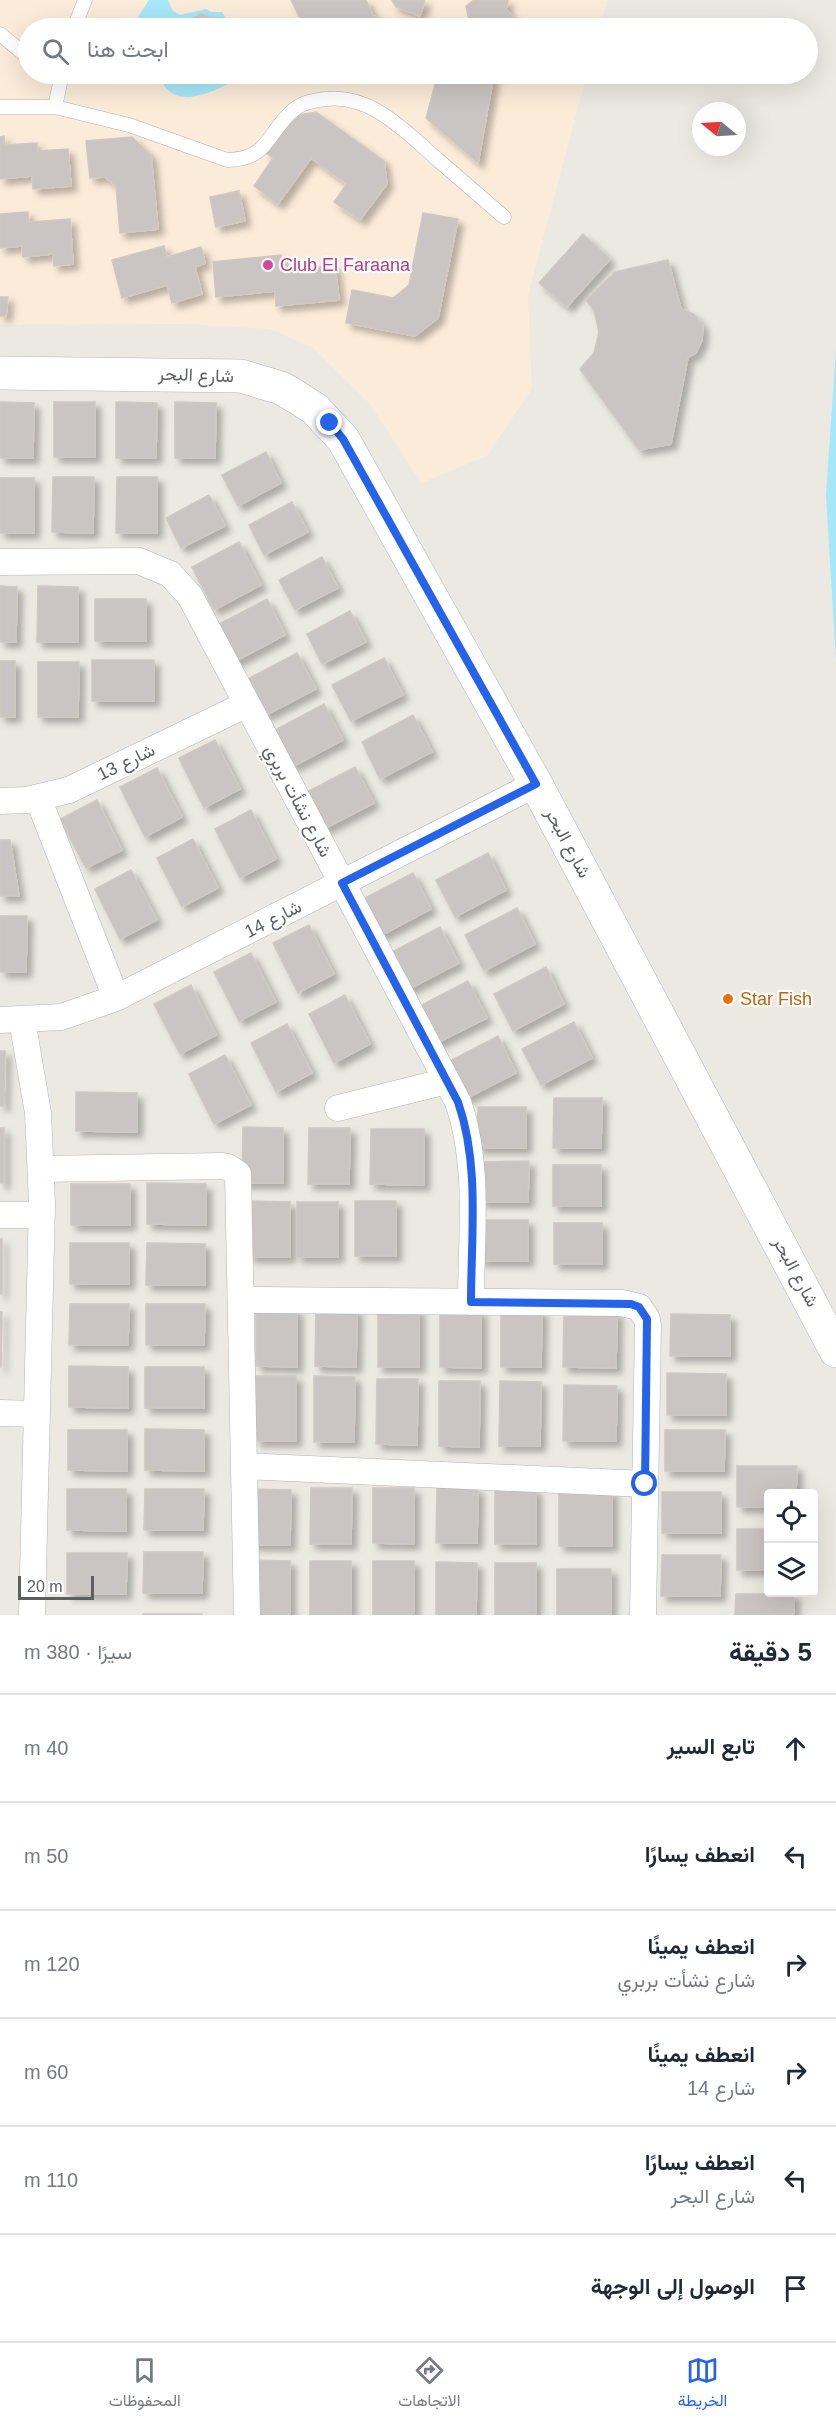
<!DOCTYPE html>
<html lang="ar">
<meta charset="utf-8">
<style>
body{margin:0;font-family:Arial,Vazirmatn,sans-serif;background:#f2f2f3;color:#1f2937;direction:rtl}
.controls{position:absolute;right:18px;bottom:18px;display:grid;overflow:hidden;border-radius:6px;box-shadow:0 6px 24px #0002}
.controls button{width:54px;height:54px;display:grid;place-items:center;padding:0;border:0;border-bottom:2px solid #e0e1e3;background:#fff;color:#1f2937;font:30px sans-serif}
.compass{position:absolute;left:692px;top:102px;width:54px;height:54px;border-radius:50%;background:#fff;box-shadow:0 6px 24px #0002;rotate:288deg}
.scale{position:absolute;left:18px;bottom:15px;width:76px;box-sizing:border-box;padding-left:6px;border:3px solid #5b5f62;border-top:0;font-size:16px;line-height:21px;white-space:nowrap;color:#5b5f62;-webkit-text-stroke:4px #fff;paint-order:stroke}
.stop{position:absolute;width:18px;height:18px;margin:-14px;border:4px solid #2563eb;border-radius:50%;background:#fff}
.stop.end{background:#2563eb;border-color:#fff;box-shadow:0 2px 6px #0008}
.list{margin:0;padding:0;list-style:none}
h2{display:flex;justify-content:space-between;align-items:center;height:78px;margin:0;padding:0 24px;font-size:26px}
h2 small{font-size:20px;font-weight:400;color:#747a83}
.list li{display:grid;grid-template-columns:39px 1fr auto;gap:18px;align-items:center;box-sizing:border-box;height:108px;padding:0 24px;border-top:2px solid #e0e1e3}
.list b{display:block;font-size:22px;white-space:nowrap}
.list p{margin:0;font-size:20px;white-space:nowrap;color:#747a83}
.list em{font-size:20px;font-style:normal;color:#747a83}
.icon{flex:none;width:33px;height:33px;fill:none;stroke:currentColor;stroke-width:2;stroke-linecap:round;stroke-linejoin:round}
.map{position:relative;flex:none;width:836px;height:1615px;overflow:hidden;direction:ltr}
.search{position:absolute;background:#fff;box-shadow:0 6px 24px #0002;left:18px;right:18px;top:18px;height:66px;display:flex;align-items:center;gap:15px;box-sizing:border-box;padding:0 21px;border-radius:33px;color:#747a83;font-size:22px}
.sheet{height:726px;background:#fff}
nav{display:flex;justify-content:space-around;align-items:center;box-sizing:border-box;height:84px;border-top:2px solid #e0e1e3;background:#fff;font-size:16px;color:#747a83}
nav a{display:grid;justify-items:center;gap:3px}
nav .on{color:#2563eb}
.map>svg:first-child{display:block}
.commercial{fill:#fbebd9}
.water{fill:#a6e7f8}
.building{fill:#cac5c2;stroke:#d0c8c1;stroke-width:1.5;filter:url(#shadow)}
.lines{fill:none;stroke-linecap:round;stroke-linejoin:round}
.service-casing{stroke:#b0b4b7;stroke-width:15}
.minor-casing{stroke:#b0b4b7;stroke-width:27}
.secondary-casing{stroke:#b2b6b9;stroke-width:34}
.service{stroke:#fff;stroke-width:14}
.minor{stroke:#fff;stroke-width:26}
.secondary{stroke:#fff;stroke-width:33}
.route{stroke:#2563eb;stroke-width:8}
.hotel-dot{fill:#d1479c;stroke:#fff;stroke-width:2}
.food-dot{fill:#e8710a;stroke:#fff;stroke-width:2}
.labels{text-anchor:middle;stroke-width:4.5;stroke-linejoin:round;paint-order:stroke}
.hotel-label{font-size:18px;fill:#b23c85;stroke:#fff;text-anchor:start}
.street-label{font-size:18px;fill:#5b5f62;stroke:#fff}
.food-label{font-size:18px;fill:#c56008;stroke:#fff;text-anchor:start}
</style>
<div class="map">
<svg width="836" height="1615" viewBox="0 0 836 1615">
<defs>
<filter id="shadow"><feDropShadow dx="5.5" dy="5.5" stdDeviation="3" flood-color="#0004"/></filter>
</defs>
<rect width="100%" height="100%" fill="#ece8e2"/>
<!-- commercial -->
<path class="commercial" d="M0 0H607L600 28H28V74H587L528 296 532 389 487 456 421 483 370 404 313 348 270 329 180 324 0 325Z"/>
<!-- water -->
<path class="water" d="M149 0H168L173 11 180 15 206 9 211 12H222L232 28H219L215 19 201 14 187 21 184 28H142L138 17Z
M159 74H246C220 89 171 117 159 74Z
M836 349V661L826 495Z"/>
<!-- building -->
<path class="building" d="M291 0H366L373 16 391 21 389 28H305Z
M392 0H425L420 16 396 7Z
M474 0H508L506 9 522 28H471L466 6Z
M201 14 215 19 219 28H184L187 21Z
M447 74H494L478 163 426 118 437 77Z
M316 112 384 161 387 184 360 220 334 202 347 184 311 158 278 204 254 186 273 158 266 153 293 116Z
M4 136 5 145 37 143V151L68 149 71 186 33 189 32 176 0 179V137Z
M132 137 151 155 158 229 120 233 116 186 105 177 90 178 86 141Z
M239 191 245 221 216 227 210 197Z
M28 212 29 222 70 219 73 264 54 266 53 254 23 257 22 246 0 248V214Z
M423 213 458 219 438 318 415 336 346 323 352 290 393 298 409 285Z
M583 234 610 259 567 307 539 283Z
M164 246 167 257 201 247 205 263 195 267 202 294 172 303 167 285 122 298 112 260Z
M281 255 283 270 335 265 339 300 276 306 275 291 216 297 213 262Z
M668 260 681 309 694 314 703 326 702 340 696 353 688 357 671 444 639 450 580 369 594 353 599 332 594 310 586 300 615 272Z
M0 297H8L6 316H0Z
M0 402 34 403 33 458H0Z
M54 402H95V457H54Z
M116 402 157 403 156 458H116Z
M175 402 216 403 215 458H175Z
M266 452 281 483 238 506 222 475Z
M53 477H94L93 533 52 532Z
M117 477H157V533H116Z
M0 478H34V533H0Z
M209 495 225 526 181 548 166 518Z
M292 502 308 532 264 555 249 525Z
M239 542 261 585 214 610 192 567Z
M322 557 338 588 295 610 279 580Z
M0 586 17 587 16 642H0Z
M38 586 78 587V642H37Z
M95 599H146V641H95Z
M267 599 285 635 234 662 215 626Z
M350 611 366 642 322 664 307 634Z
M297 653 316 689 264 716 246 680Z
M384 658 403 695 351 721 332 685Z
M92 660H154V701H92Z
M0 661H15V717H0Z
M38 662H79L78 717H38Z
M324 704 343 740 292 767 273 731Z
M413 715 432 752 380 779 362 742Z
M215 740 240 789 204 808 179 758Z
M355 767 374 803 322 830 303 794Z
M157 768 182 817 145 837 120 787Z
M97 800 122 850 86 868 60 819Z
M251 810 276 859 240 878 215 829Z
M193 839 218 888 182 907 157 858Z
M0 840H10L19 896H0Z
M488 853 506 890 455 917 436 880Z
M131 870 157 920 120 939 95 889Z
M413 873 431 909 380 936 361 900Z
M517 908 535 944 484 971 465 935Z
M0 916H27L26 972H0Z
M309 925 334 974 298 993 273 943Z
M440 927 459 963 407 990 388 954Z
M251 953 276 1002 239 1021 214 972Z
M546 967 564 1004 513 1031 494 994Z
M468 981 487 1018 435 1044 416 1008Z
M191 985 216 1035 180 1054 154 1004Z
M345 995 370 1044 334 1063 309 1014Z
M574 1022 592 1058 541 1085 522 1049Z
M287 1024 312 1073 276 1092 251 1043Z
M498 1036 516 1073 465 1099 446 1063Z
M0 1051H5L4 1106H0Z
M225 1055 251 1105 214 1124 189 1074Z
M76 1092 137 1093V1132L76 1131Z
M554 1098H602L601 1148H553Z
M478 1107H526V1148H477Z
M243 1127 283 1128V1183H242Z
M0 1128H4V1183H0Z
M309 1128H350L349 1184H308Z
M371 1129H424V1185L370 1184Z
M529 1161 528 1202H480V1162Z
M553 1165H601V1206H553Z
M147 1183 206 1184V1225L147 1224Z
M71 1184H130V1225H71Z
M249 1201 290 1202V1257H249Z
M355 1201H396V1256H355Z
M297 1202H338V1257H297Z
M480 1220H528V1261H479Z
M554 1223H602V1264H554Z
M0 1239H2V1294H0Z
M70 1243H129V1284H70Z
M147 1243 205 1244V1285H146Z
M70 1304H129L128 1345H69Z
M146 1304H205L204 1345H146Z
M256 1309H297V1367L256 1366Z
M316 1309H357L356 1367 315 1366Z
M378 1309H419V1367H378Z
M440 1310H481V1368L440 1367Z
M501 1310H542L541 1367H501Z
M0 1312H2L1 1367H0Z
M564 1312H617L616 1368 563 1367Z
M671 1314 730 1315V1356H670Z
M69 1366 128 1367V1408L69 1407Z
M145 1367H204V1408H145Z
M667 1373 726 1374V1415H667Z
M255 1376H296V1441H255Z
M314 1376 355 1377 354 1442H314Z
M377 1379H418L417 1445 376 1444Z
M439 1381H480L479 1447 439 1446Z
M500 1381 541 1382 540 1446H499Z
M564 1385 617 1386 616 1441H563Z
M145 1429 204 1430V1471L145 1470Z
M68 1430H127V1471L68 1470Z
M665 1430H725L724 1471H665Z
M737 1466H797L796 1494H768V1507H737Z
M437 1487 478 1488 477 1543H436Z
M311 1488H352L351 1544H310Z
M373 1488H414V1544L373 1543Z
M495 1488 536 1489V1544H495Z
M67 1489H126V1531L67 1530Z
M145 1489H204L203 1530H144Z
M250 1489 291 1490 290 1545H250Z
M559 1490H612V1546H559Z
M662 1492H721V1533H662Z
M737 1529H768V1570H737Z
M144 1552H203L202 1593H143Z
M67 1553H127L126 1594H67Z
M662 1555H721L720 1596H661Z
M249 1560 290 1561V1615H249Z
M310 1561H351V1615H310Z
M373 1561H414V1615H373Z
M436 1562 477 1563 476 1615H436Z
M495 1563H536V1615H495Z
M557 1569H611V1615H557Z
M736 1594H794V1615H735Z
M143 1614H202V1615H143Z"/>
<g class="lines">
<!-- service casing -->
<g class="service-casing">
<path id="service" d="M74 28 85 0
M0 34 28 57
M0 107H55L129 125 227 160C267 159 265 138 289 114 300 103 310 101 326 99 372 94 406 132 438 160 460 179 482 198 504 217
M55 107 62 74"/>
</g>
<!-- minor casing -->
<g class="minor-casing">
<path id="minor" d="M0 562 139 561 170 574 190 596 458 1102C480 1165 471 1236 471 1302
M38 798 116 998
M0 801 27 800 69 790 247 704
M0 1020 61 1017 116 998 536 784
M22 1020 38 1113 42 1204 32 1615
M338 1108 447 1081
M42 1169 222 1166 228 1167 238 1174 247 1615
M0 1215H42
M241 1300 622 1303 639 1307 647 1319 648 1326 643 1615
M0 1413 37 1414
M244 1466 645 1484"/>
</g>
<!-- secondary casing -->
<g class="secondary-casing">
<path id="secondary" d="M0 373 241 376 281 388 298 398 315 409 343 439 536 784 836 1351"/>
</g>
<!-- service -->
<use href="#service" class="service"/>
<!-- minor -->
<use href="#minor" class="minor"/>
<!-- secondary -->
<use href="#secondary" class="secondary"/>
</g>
<g class="lines">
<!-- route -->
<path class="route" d="M330 423 343 439 536 784 342 883 458 1102C480 1165 471 1236 471 1302L631 1304 639 1307 647 1319 645 1484"/>
</g>
<!-- markers -->
<circle class="hotel-dot" cx="268" cy="265" r="6"/>
<circle class="food-dot" cx="728" cy="999" r="6"/>
<g class="labels">
<!-- hotel labels -->
<g class="hotel-label">
<text x="280" y="271">Club El Faraana</text>
</g>
<!-- street labels -->
<g class="street-label">
<text transform="translate(196 375) rotate(2)" y="6">شارع البحر</text>
<text transform="translate(126 762) rotate(-26)" y="6">شارع 13</text>
<text transform="translate(298 801) rotate(62)" y="6">شارع نشأت بربري</text>
<text transform="translate(568 843) rotate(62)" y="6">شارع البحر</text>
<text transform="translate(273 919) rotate(-27)" y="6">شارع 14</text>
<text transform="translate(796 1272) rotate(62)" y="6">شارع البحر</text>
</g>
<!-- food labels -->
<g class="food-label">
<text x="740" y="1005">Star Fish</text>
</g>
</g>
</svg>
<div class="controls">
<button><svg class="icon" aria-label="locate" viewBox="0 0 24 24"><circle cx="12" cy="12" r="6"/><path d="M12 2v4M12 18v4M2 12h4M18 12h4"/></svg></button>
<button><svg class="icon" aria-label="layers" viewBox="0 0 24 24"><path d="M12 4l9 5-9 5-9-5zM3 14l9 5 9-5"/></svg></button>
</div>
<svg class="compass" viewBox="-18 -18 36 36"><path d="M0-13l5 13h-10z" fill="#e53935"/><path d="M0 13l5-13h-10z" fill="#747a83"/></svg>
<div class="scale">20 m</div>
<div class="stop" style="left:645px;top:1484px"></div>
<div class="stop end" style="left:330px;top:423px"></div>
<div class="search"><svg class="icon" aria-label="search" viewBox="0 0 24 24"><circle cx="10" cy="10" r="6"/><path d="M15 15l6 6"/></svg>ابحث هنا</div>
</div>
<section class="sheet">
<h2>5 دقيقة<small>سيرًا · 380 m</small></h2>
<ul class="list">
<li><svg class="icon" aria-label="ahead" viewBox="0 0 24 24"><path d="M12 20V5M6 11l6-6 6 6"/></svg><div><b>تابع السير</b></div><em>40 m</em></li>
<li><svg class="icon" aria-label="left" viewBox="0 0 24 24"><path d="M17 20v-9H6M10 6l-5 5 5 5"/></svg><div><b>انعطف يسارًا</b></div><em>50 m</em></li>
<li><svg class="icon" aria-label="right" viewBox="0 0 24 24"><path d="M7 20v-9h11M14 6l5 5-5 5"/></svg><div><b>انعطف يمينًا</b><p>شارع نشأت بربري</p></div><em>120 m</em></li>
<li><svg class="icon" aria-label="right" viewBox="0 0 24 24"><path d="M7 20v-9h11M14 6l5 5-5 5"/></svg><div><b>انعطف يمينًا</b><p>شارع 14</p></div><em>60 m</em></li>
<li><svg class="icon" aria-label="left" viewBox="0 0 24 24"><path d="M17 20v-9H6M10 6l-5 5 5 5"/></svg><div><b>انعطف يسارًا</b><p>شارع البحر</p></div><em>110 m</em></li>
<li><svg class="icon" aria-label="arrive" viewBox="0 0 24 24"><path d="M6 21V4h12l-3 4 3 4H6"/></svg><div><b>الوصول إلى الوجهة</b></div></li>
</ul>
</section>
<nav>
<a class="on"><svg class="icon" aria-label="map" viewBox="0 0 24 24"><path d="M3 6l6-2 6 2 6-2v14l-6 2-6-2-6 2zM9 4v14M15 6v14"/></svg>الخريطة</a>
<a><svg class="icon" aria-label="directions" viewBox="0 0 24 24"><path d="M12 3l9 9-9 9-9-9zM9 14v-3h6M13 9l2 2-2 2"/></svg>الاتجاهات</a>
<a><svg class="icon" aria-label="saved" viewBox="0 0 24 24"><path d="M7 4h10v16l-5-4-5 4z"/></svg>المحفوظات</a>
</nav>
